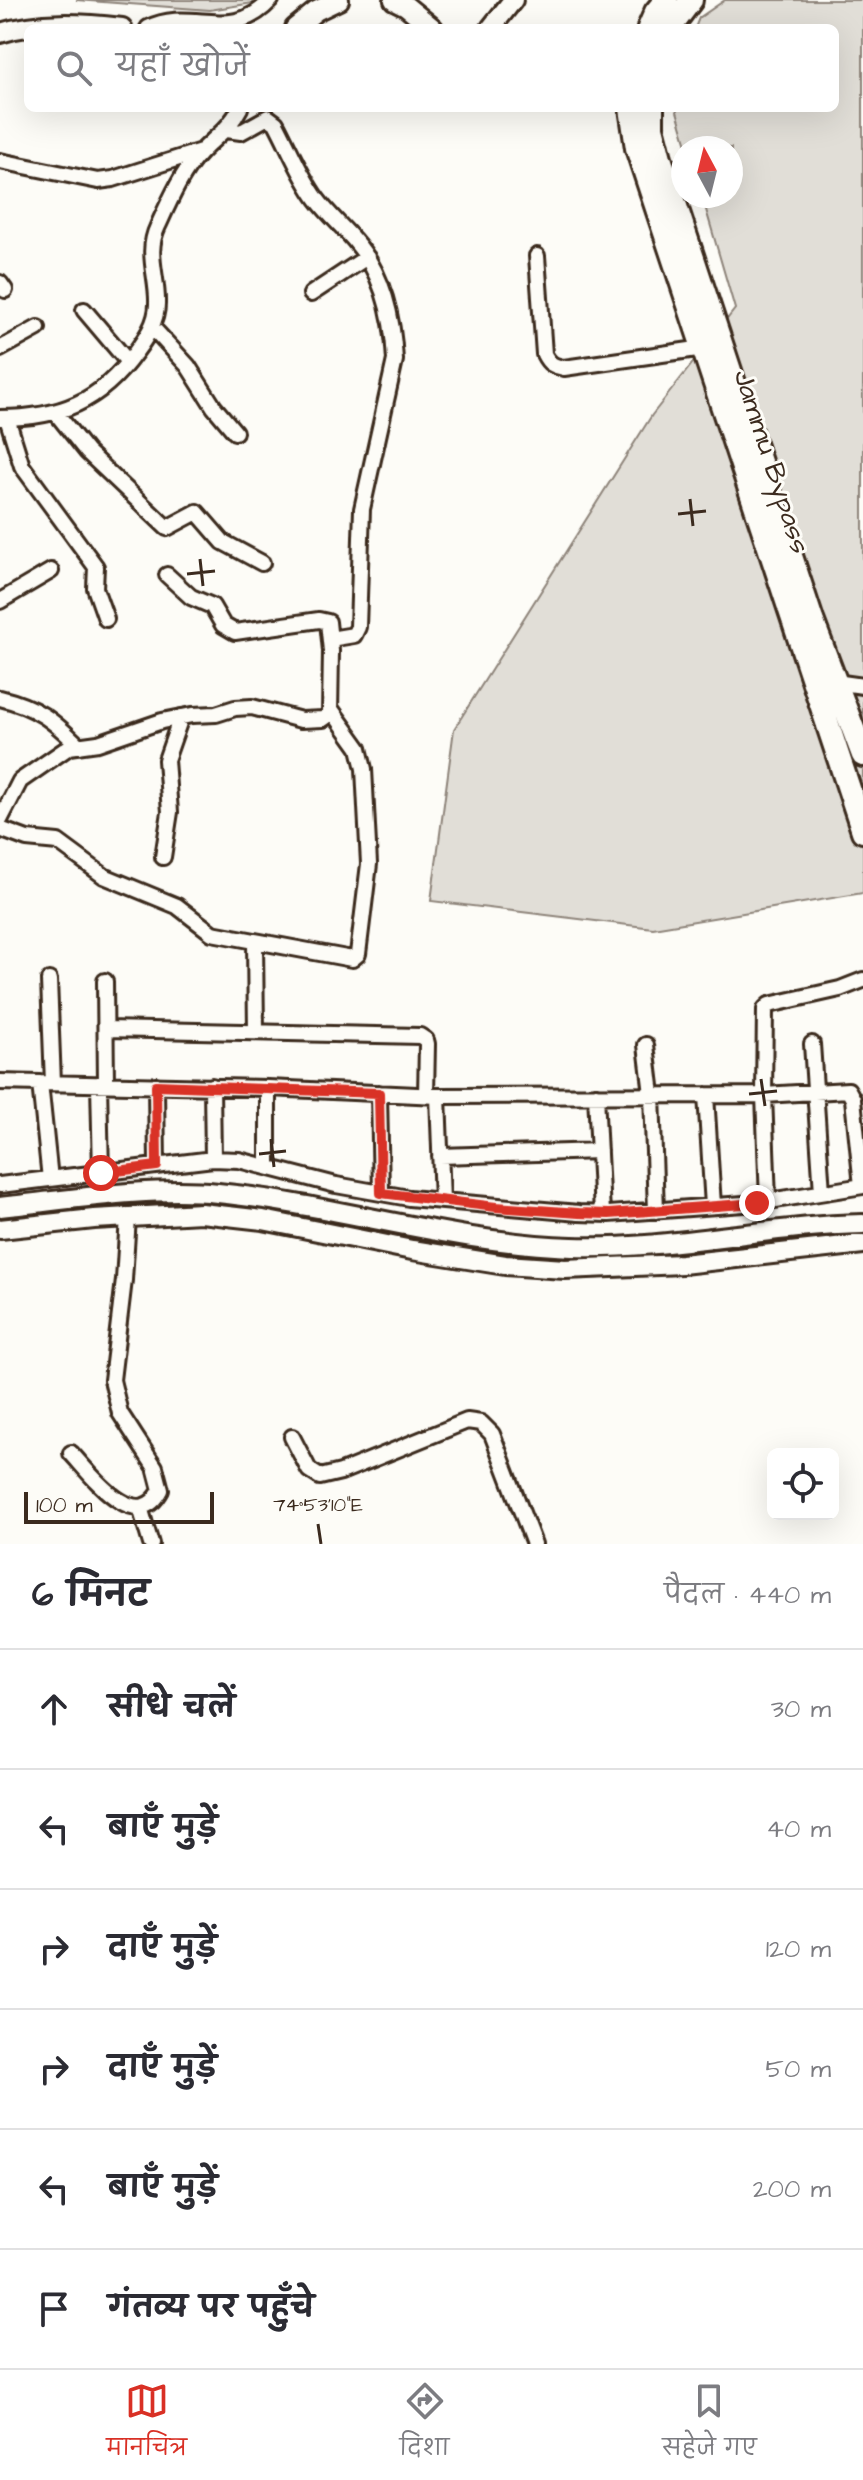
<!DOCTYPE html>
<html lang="hi">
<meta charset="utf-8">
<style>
body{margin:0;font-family:"Architects Daughter","Playpen Sans Deva",sans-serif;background:#f2f2f3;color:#2b2b33}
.controls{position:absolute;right:24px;bottom:24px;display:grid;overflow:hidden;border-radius:12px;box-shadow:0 8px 32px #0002}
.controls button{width:72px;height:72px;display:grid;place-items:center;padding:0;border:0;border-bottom:2px solid #e1e1e2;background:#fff;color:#2b2b33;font:40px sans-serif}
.compass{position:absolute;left:671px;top:136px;width:72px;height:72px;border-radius:50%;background:#fff;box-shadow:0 8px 32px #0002;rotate:353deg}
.scale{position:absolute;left:24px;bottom:20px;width:190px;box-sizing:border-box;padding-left:8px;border:4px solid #3b2a1e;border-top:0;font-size:22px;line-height:28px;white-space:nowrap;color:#3b2a1e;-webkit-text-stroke:6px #fdfcf7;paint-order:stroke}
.stop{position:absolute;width:24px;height:24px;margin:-18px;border:6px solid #d93025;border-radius:50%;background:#fff}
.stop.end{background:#d93025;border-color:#fff;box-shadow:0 2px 8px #0008}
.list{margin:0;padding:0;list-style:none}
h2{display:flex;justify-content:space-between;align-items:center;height:104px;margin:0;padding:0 32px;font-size:34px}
h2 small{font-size:26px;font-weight:400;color:#7c7c81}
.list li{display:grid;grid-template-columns:52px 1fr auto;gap:24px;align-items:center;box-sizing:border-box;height:120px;padding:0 32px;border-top:2px solid #e1e1e2}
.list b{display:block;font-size:30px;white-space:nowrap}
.list em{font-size:26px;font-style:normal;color:#7c7c81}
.icon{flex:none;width:44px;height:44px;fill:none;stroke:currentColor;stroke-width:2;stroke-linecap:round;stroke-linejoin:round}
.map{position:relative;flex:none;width:863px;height:1544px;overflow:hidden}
.search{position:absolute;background:#fff;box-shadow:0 8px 32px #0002;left:24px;right:24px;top:24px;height:88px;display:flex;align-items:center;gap:20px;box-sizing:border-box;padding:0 28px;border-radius:12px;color:#7c7c81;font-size:30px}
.sheet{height:824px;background:#fff}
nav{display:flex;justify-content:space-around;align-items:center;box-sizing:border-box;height:112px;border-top:2px solid #e1e1e2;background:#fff;font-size:22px;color:#7c7c81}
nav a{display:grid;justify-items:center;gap:4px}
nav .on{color:#d93025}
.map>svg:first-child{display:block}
.green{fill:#e1ded7;stroke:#8e847a;stroke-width:2}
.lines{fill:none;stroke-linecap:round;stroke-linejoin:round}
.minor-casing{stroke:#3b2a1e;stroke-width:20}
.major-casing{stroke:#3b2a1e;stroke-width:24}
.highway-casing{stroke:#3b2a1e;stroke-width:28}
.minor{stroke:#fdfcf7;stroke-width:14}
.major{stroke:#fdfcf7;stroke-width:18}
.highway{stroke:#fdfcf7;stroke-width:22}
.route{stroke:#d93025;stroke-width:10}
.ticks{fill:none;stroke:#3b2a1e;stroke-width:3}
.labels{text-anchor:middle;stroke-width:6;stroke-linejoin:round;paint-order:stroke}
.street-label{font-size:28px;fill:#3b2a1e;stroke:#fdfcf7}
.ticks-label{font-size:20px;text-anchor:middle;fill:#3b2a1e;stroke:#fdfcf7;stroke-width:6;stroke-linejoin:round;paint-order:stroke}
</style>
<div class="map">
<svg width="863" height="1544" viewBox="0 0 863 1544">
<rect width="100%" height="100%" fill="#fdfcf7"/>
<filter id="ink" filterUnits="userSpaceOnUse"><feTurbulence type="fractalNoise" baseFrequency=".0125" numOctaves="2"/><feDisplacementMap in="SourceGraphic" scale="16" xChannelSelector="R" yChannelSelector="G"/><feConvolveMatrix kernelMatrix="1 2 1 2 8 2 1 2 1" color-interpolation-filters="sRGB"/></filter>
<g filter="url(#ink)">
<!-- green -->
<path class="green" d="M76 0H271L210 10Z
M725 0H863V893L653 928 431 901 454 729 652 415 735 309 702 196H731V148H688L676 108H835V28H695L699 18Z"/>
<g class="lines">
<!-- minor casing -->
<g class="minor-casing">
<path id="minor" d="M148 28C192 6 230 44 271 0
M227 130 241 132 268 117 276 123C289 147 300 176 317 199 328 214 342 226 354 240 383 273 393 318 395 360L362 509 358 627 354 635 330 639
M0 161 98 181 113 179 201 151
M537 256 544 354C549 364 553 366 564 368L704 348
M0 283 5 290
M311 294 367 257
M84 310 128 362
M152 327 188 366 214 407 235 432
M0 349 38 328
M56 413 87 452 167 528 197 512 223 542 262 563
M0 418C60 418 100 402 135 353 146 338 157 322 157 304 158 276 145 253 158 226 169 202 182 172 200 153 215 137 230 128 240 108
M7 418 22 466 96 567 95 588 106 619
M0 601 51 571
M835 682 863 686
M0 698C37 707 53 720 79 746
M0 820 20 781 69 747 98 743 162 721 192 715 216 714 235 708 252 707 301 720 323 719 330 714 331 651 328 622 319 620 235 632 223 625 212 606 191 597 167 575
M0 829 27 839 58 842 104 876 177 906 212 933 352 959 358 954 369 864 364 769 359 748 331 709
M163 857 170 812 166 760 181 717
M255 942 256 1032
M49 980 53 1083
M105 981 106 1084
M107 1029 420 1036 426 1040 427 1044 426 1095
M812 1044 822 1192
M646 1045 652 1094 656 1211
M0 1082 40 1083 50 1179
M40 1083 268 1088 438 1096 442 1201
M99 1084 101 1173
M156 1085 157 1166
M212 1086 213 1159
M379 1093 381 1193
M596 1095 602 1213
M706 1095 713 1206
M438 1096 764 1095 848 1090 853 1099 862 1186
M440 1156 599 1151
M268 1167V1088
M0 1185 213 1159 239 1160 336 1185 409 1198 579 1213 609 1214 757 1203 863 1186
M768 1201 764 1095 765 1009 769 1005 840 989 863 980
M292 1437 309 1470 320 1477 341 1472 467 1421 481 1423 492 1434 534 1544
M71 1453C90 1473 136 1537 161 1490L155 1467 120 1413 112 1380 124 1280 128 1217
M140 1507 151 1544"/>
</g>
<!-- major casing -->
<g class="major-casing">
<path id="major" d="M394 0 406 6 433 28
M295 28 316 11 339 0
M491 28 513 0
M0 33C40 21 80 23 122 28
M0 1207C68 1200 151 1186 218 1193 337 1205 452 1243 572 1247 670 1250 766 1226 863 1224
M0 1229 94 1219 201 1213 263 1220 412 1250 505 1265 565 1269 682 1264 863 1244"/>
</g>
<!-- highway casing -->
<g class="highway-casing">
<path id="highway" d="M649 28 656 12 666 0
M670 28 691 0
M631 108 637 148 863 831
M652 108V127L660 158 812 620 863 755"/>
</g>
<!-- minor -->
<use href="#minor" class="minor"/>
<!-- major -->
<use href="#major" class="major"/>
<!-- highway -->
<use href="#highway" class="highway"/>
</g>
</g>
<g class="lines" filter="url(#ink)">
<!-- route -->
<path class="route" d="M101 1173 157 1166 156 1085 379 1093 381 1193 496 1207 579 1213 609 1214 757 1203"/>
</g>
<!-- ticks -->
<path class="ticks" d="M690 499 693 526M678 514 706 511M200 559 203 586M187 574 215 571M761 1079 765 1106M749 1094 777 1091M271 1139 274 1167M259 1154 286 1151M318 1524 321 1544"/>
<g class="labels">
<!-- street labels -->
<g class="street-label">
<text transform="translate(773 461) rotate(72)" y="10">Jammu Bypass</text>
</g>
</g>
<g class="ticks-label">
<text x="318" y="1511">74°53'10"E</text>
</g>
</svg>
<div class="controls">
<button><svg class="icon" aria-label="locate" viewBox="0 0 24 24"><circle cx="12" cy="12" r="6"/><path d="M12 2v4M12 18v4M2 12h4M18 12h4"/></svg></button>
</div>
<svg class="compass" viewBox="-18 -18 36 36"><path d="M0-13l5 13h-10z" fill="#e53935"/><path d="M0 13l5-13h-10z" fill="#7c7c81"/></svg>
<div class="scale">100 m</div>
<div class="stop" style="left:101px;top:1173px"></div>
<div class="stop end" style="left:757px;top:1203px"></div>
<div class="search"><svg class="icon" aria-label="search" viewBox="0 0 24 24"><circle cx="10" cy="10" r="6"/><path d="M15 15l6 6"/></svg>यहाँ खोजें</div>
</div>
<section class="sheet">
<h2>6 मिनट<small>पैदल · 440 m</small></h2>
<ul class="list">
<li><svg class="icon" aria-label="ahead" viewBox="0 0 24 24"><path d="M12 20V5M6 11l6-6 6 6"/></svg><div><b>सीधे चलें</b></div><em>30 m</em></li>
<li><svg class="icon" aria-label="left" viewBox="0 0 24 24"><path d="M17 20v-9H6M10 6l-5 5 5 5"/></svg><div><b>बाएँ मुड़ें</b></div><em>40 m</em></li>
<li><svg class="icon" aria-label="right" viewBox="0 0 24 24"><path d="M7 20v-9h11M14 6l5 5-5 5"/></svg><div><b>दाएँ मुड़ें</b></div><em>120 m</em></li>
<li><svg class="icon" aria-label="right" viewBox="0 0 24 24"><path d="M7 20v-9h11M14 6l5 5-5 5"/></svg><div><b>दाएँ मुड़ें</b></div><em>50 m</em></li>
<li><svg class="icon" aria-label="left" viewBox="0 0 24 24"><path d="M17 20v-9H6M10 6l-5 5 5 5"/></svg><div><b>बाएँ मुड़ें</b></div><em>200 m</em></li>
<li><svg class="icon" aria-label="arrive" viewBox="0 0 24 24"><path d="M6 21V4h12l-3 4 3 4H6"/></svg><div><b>गंतव्य पर पहुँचे</b></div></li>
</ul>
</section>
<nav>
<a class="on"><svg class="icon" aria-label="map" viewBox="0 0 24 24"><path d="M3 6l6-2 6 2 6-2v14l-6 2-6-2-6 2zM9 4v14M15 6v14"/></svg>मानचित्र</a>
<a><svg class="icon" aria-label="directions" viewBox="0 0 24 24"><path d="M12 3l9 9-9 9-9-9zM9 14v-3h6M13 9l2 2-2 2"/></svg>दिशा</a>
<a><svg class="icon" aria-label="saved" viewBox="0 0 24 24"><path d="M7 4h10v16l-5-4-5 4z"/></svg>सहेजे गए</a>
</nav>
